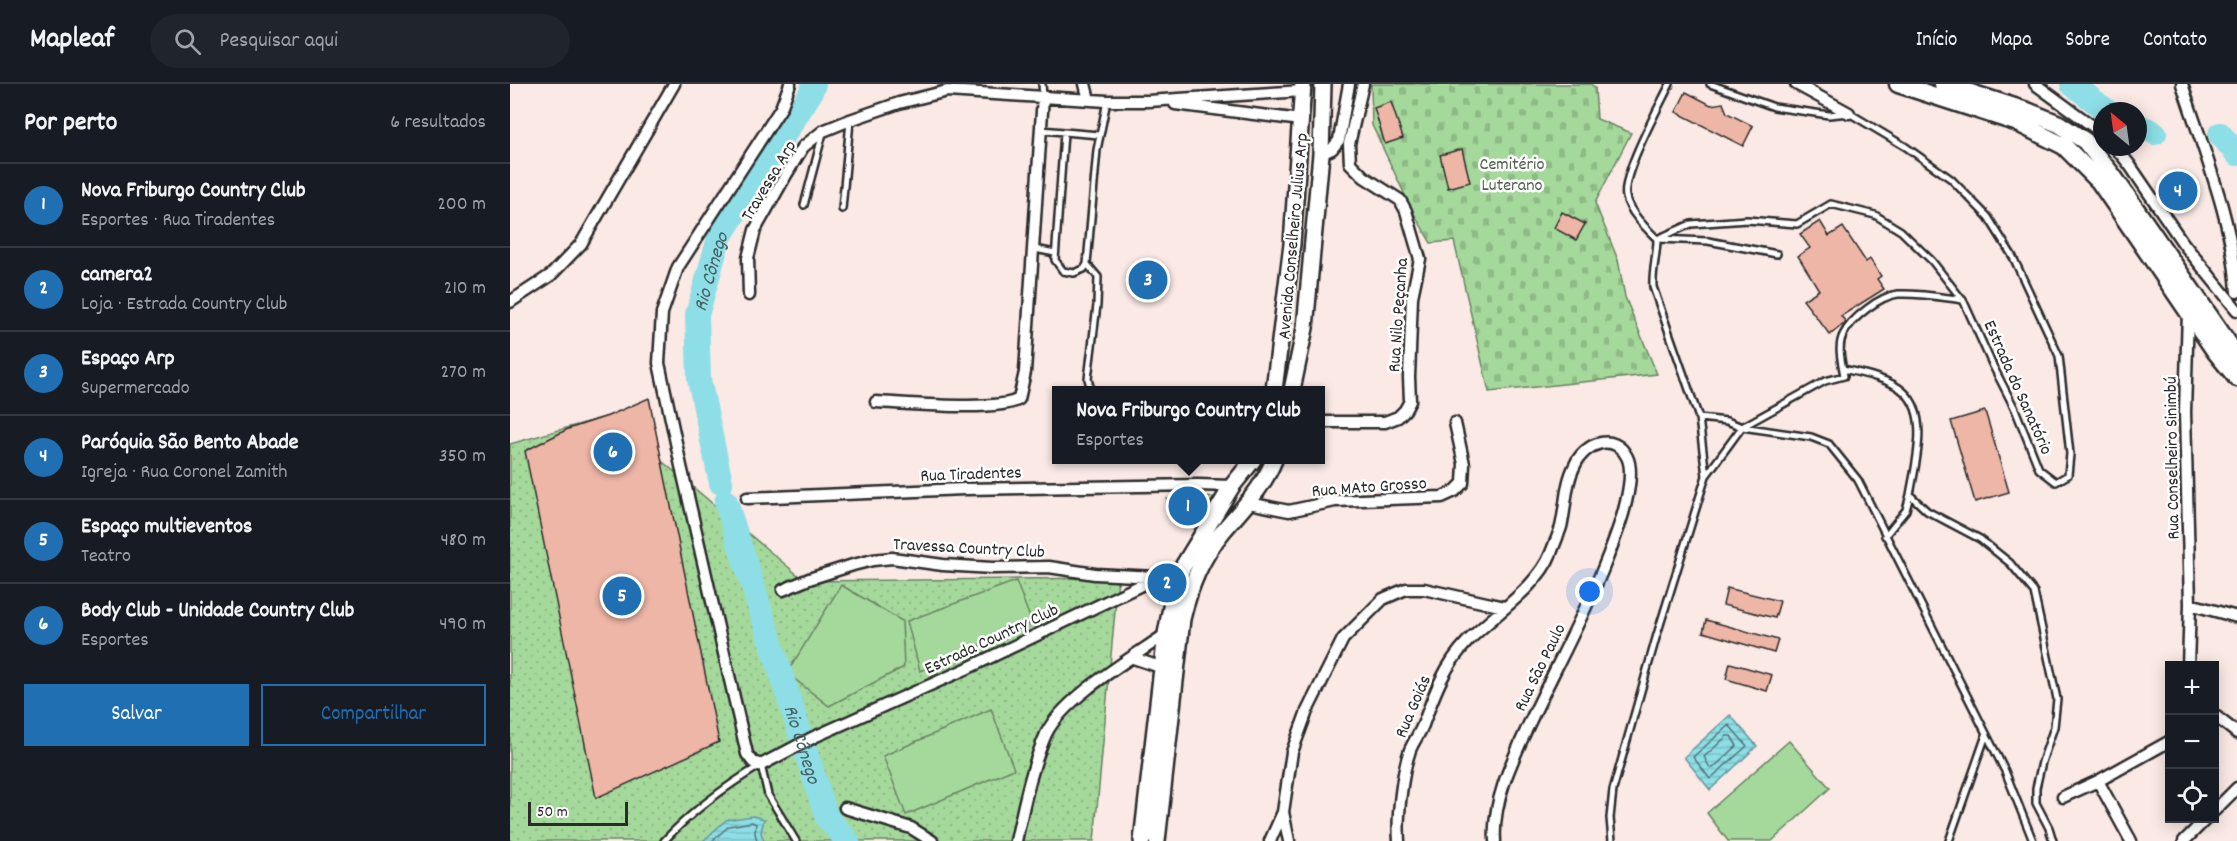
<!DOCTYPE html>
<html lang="pt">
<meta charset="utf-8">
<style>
body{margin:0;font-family:Dekko,sans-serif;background:#20242c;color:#f1f3f6}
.controls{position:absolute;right:18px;bottom:18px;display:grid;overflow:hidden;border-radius:0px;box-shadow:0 3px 15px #0003}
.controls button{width:54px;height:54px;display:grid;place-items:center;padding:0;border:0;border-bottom:2px solid #363941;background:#171b24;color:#f1f3f6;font:30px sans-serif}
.compass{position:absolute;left:1583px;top:18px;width:54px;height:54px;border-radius:50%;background:#171b24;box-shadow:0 3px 15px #0003;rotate:331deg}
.scale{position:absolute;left:18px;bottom:15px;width:100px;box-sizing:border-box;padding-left:6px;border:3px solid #2b2b2b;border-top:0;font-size:16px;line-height:21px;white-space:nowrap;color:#2b2b2b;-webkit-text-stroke:4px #fff;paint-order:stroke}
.you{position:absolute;left:1080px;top:508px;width:21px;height:21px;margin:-15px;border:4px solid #fff;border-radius:50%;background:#1a73e8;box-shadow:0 0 0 9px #1a73e833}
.badge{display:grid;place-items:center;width:39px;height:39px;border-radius:50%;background:#1f6fb2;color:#fff;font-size:20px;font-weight:700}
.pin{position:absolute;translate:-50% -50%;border:3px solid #fff;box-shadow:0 2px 6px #0006}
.popup{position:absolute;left:542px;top:302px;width:273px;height:78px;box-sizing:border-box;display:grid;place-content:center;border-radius:0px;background:#171b24;filter:drop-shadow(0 2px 4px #0005);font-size:20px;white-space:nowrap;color:#9ea1a6}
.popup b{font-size:22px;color:#f1f3f6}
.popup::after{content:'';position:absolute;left:50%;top:100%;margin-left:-12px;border:12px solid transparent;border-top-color:#171b24}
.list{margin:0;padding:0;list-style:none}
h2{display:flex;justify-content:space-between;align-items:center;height:78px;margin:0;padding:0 24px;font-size:26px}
h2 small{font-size:20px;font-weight:400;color:#9ea1a6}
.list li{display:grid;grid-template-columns:39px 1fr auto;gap:18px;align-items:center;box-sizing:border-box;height:84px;padding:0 24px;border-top:2px solid #363941}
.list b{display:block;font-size:22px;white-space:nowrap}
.list p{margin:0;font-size:20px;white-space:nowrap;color:#9ea1a6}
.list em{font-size:20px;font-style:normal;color:#9ea1a6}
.actions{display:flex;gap:12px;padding:18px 24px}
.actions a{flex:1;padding:14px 0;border:2px solid #1f6fb2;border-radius:0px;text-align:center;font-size:21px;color:#1f6fb2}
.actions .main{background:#1f6fb2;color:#fff}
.icon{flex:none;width:33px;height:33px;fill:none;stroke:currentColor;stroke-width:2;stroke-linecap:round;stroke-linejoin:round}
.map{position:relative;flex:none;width:1727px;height:757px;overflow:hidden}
header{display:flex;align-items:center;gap:36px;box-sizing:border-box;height:84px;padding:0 30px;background:#171b24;border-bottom:2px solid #363941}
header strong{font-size:28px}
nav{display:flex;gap:33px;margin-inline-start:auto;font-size:21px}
.search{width:420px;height:54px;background:#20242c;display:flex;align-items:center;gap:15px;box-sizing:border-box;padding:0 21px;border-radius:33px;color:#9ea1a6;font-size:22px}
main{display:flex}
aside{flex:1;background:#171b24}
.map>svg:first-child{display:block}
.green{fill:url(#green-dots);stroke:#688263;stroke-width:1.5}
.cemetery{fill:url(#cemetery-stones);stroke:#688263;stroke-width:1.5}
.pitch{fill:#a5d99b;stroke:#688263;stroke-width:1.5}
.water{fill:url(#water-rules);stroke:#66969b;stroke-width:1.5}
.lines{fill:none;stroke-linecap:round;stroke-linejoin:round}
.shore{stroke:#527376;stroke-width:1.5}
.river{stroke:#8ddee6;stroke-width:24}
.building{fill:#eeb6a6;stroke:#2b2b2b;stroke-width:1.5}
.lane-casing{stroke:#2b2b2b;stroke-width:10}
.street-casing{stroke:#2b2b2b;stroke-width:15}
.secondary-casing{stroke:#2b2b2b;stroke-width:20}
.primary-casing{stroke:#2b2b2b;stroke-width:21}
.lane{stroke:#fff;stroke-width:5}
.street{stroke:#fff;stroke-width:10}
.secondary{stroke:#fff;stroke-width:15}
.primary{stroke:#fff;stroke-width:16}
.labels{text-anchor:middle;stroke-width:5;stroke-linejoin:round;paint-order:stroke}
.park-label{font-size:18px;fill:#505f4d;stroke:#fff}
.street-label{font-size:18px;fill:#2b2b2b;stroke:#fff}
.water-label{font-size:20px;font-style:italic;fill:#486163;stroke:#fff}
</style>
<header>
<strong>Mapleaf</strong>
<div class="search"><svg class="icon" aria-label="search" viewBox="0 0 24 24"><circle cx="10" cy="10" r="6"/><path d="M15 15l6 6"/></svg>Pesquisar aqui</div>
<nav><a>Início</a><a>Mapa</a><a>Sobre</a><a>Contato</a></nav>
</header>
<main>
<aside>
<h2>Por perto<small>6 resultados</small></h2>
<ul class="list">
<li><span class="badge">1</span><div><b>Nova Friburgo Country Club</b><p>Esportes · Rua Tiradentes</p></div><em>200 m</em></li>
<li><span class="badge">2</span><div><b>camera2</b><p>Loja · Estrada Country Club</p></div><em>210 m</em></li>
<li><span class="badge">3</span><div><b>Espaço Arp</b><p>Supermercado</p></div><em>270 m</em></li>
<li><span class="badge">4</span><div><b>Paróquia São Bento Abade</b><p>Igreja · Rua Coronel Zamith</p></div><em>350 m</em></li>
<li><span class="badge">5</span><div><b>Espaço multieventos</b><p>Teatro</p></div><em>480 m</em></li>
<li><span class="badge">6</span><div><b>Body Club - Unidade Country Club</b><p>Esportes</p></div><em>490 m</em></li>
</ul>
<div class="actions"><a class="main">Salvar</a><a>Compartilhar</a></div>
</aside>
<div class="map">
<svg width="1727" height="757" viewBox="0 0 1727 757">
<defs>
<pattern id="green-dots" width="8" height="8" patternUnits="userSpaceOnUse" patternTransform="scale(1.5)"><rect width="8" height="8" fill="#a5d99b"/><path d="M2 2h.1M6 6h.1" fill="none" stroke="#8eba86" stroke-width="1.8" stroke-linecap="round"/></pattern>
<pattern id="cemetery-stones" width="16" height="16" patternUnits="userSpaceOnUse" patternTransform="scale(1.5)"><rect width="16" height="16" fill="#a5d99b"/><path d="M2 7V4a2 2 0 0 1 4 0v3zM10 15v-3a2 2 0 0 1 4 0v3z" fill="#8eba86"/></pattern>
<pattern id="water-rules" width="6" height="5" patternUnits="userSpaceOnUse" patternTransform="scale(1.5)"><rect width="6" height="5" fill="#8ddee6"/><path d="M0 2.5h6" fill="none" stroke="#7abfc5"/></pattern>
</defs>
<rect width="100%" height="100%" fill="#fae9e4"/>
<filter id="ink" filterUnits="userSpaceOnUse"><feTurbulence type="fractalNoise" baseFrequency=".0167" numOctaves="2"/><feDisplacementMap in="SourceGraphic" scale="12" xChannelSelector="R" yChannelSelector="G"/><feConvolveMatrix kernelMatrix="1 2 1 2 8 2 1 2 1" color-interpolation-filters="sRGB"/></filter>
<g filter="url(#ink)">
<!-- green -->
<path class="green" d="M98 332 295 497 608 494 584 757H0V360Z"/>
<!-- cemetery -->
<path class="cemetery" d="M861 0H1081L1085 4 1087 35 1121 49 1085 119 1108 176 1115 213 1147 290 979 308 944 157 921 159 902 126 862 41Z"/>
<!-- pitch -->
<path class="pitch" d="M705 413 692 430 658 432 657 415Z
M506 497 522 539 410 587 397 537Z
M331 501 392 537 394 583 319 622 277 589Z
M481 625 504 685 396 731 373 672Z
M1279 657 1320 704 1262 757H1218L1197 729Z"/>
<!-- water -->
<path class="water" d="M1220 631 1247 662 1200 706 1174 673Z
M243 732 254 735 251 749 254 757H193L216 736Z"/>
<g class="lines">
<!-- shore -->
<path class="shore" d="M1219 641 1237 662 1200 695 1183 673Z
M1217 652H1221L1227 662 1203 684H1200L1194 673Z
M202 757 219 742 242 738 246 740 245 749 247 757"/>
<!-- river -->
<g class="river">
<path d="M1562 0 1597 27"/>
<path d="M1628 41 1645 49"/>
<path d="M1710 50 1727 70"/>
<path id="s1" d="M211 399 189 295 187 231 209 154 300 10 304 0"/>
<path id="s2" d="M216 418 317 734 338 757"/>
</g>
</g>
<!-- building -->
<path class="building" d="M1176 8 1201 21 1213 19 1217 29 1243 42 1233 62 1166 28Z
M881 18 893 54 875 60 864 24Z
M952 65 960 98 938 104 930 71Z
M1052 128 1075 140 1066 156 1044 144Z
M1310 137 1319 152 1333 143 1356 178 1360 175 1371 192 1367 195 1374 205 1331 232 1336 238 1320 251 1293 216 1309 206 1288 172 1300 164 1290 150Z
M139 314 209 658 86 714 15 367 58 345 98 332Z
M1475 327 1499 408 1465 418 1441 337Z
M1217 504 1270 517 1265 534 1213 521Z
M1196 536 1268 556 1264 569 1193 548Z
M1220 579 1262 591 1257 607 1216 595Z"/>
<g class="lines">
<!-- lane casing -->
<g class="lane-casing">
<path id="lane" d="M532 0 533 12
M1160 0C1149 23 1111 91 1116 113 1119 128 1137 145 1147 155L1198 157 1267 170
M531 46 589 51
M554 49 545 176 553 187 564 189 574 185 577 180 587 66 597 17
M294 121 313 49
M332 125 340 37
M1147 155 1181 140 1237 136 1287 140 1321 120 1365 131 1391 147 1422 177 1454 218 1482 280 1505 325 1529 385 1546 398 1558 391 1560 370 1549 272 1503 173 1478 133 1441 95 1396 63 1339 29 1319 31 1264 23 1200 0
M1147 155C1147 171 1142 186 1143 203L1189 334 1196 392
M525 165 545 169
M577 180 588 193 587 221 578 295 581 306
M1333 285C1351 289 1381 295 1394 308 1420 331 1405 381 1400 411L1417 427 1470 455 1500 479 1524 508 1547 615 1544 643 1532 678 1526 704V719L1539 744 1543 757
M1189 334 1217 337 1232 343 1301 353 1319 360 1348 396 1495 687 1523 757
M1375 452 1396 426 1400 411
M154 757C182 727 216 702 251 681L258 711 286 757
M1102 757 1100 734 1103 706 1146 554 1196 392 1232 343 1315 297 1334 292C1332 279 1327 263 1333 251 1341 234 1370 212 1388 210 1410 209 1431 213 1453 216
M1439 757 1476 651"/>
</g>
<!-- street casing -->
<g class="street-casing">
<path id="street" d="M280 0 271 24 168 183 152 229 149 279 171 382 237 670 243 678 251 681 304 653 456 585 648 493 672 484
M575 0 579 16
M1286 0 1339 29
M1525 0 1592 49
M1672 0C1694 68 1723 137 1727 208
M665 20 791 36
M1605 63 1619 80 1673 159 1727 226
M811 70 822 65 829 56 839 0
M239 211 238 174 245 146 276 91 293 63 313 47 340 36 389 19 437 7 597 17H638L793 7
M0 218 41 191 71 160 164 0
M1678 228 1675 328 1680 520 1678 582
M366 318C394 319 490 328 509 315L515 288 533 12
M810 338H875L888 333 895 326 900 317 899 293 902 213 910 175 896 127 890 116 854 93 840 79 839 60 853 0
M237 414 454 405 687 401 722 402
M739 419 779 427 825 417 932 413 945 407 953 399 954 380 945 339
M273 506 299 495 343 481 363 476 382 474 433 481 482 484 539 483 585 490 647 493
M1680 520 1727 533
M623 574 653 584
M1704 631 1727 649
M1588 697 1621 757
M1553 713 1588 697 1660 657
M335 724 401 744 422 757
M1704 727 1727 704
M773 728 779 757
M506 757C514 721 521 684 536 650 553 614 622 574 656 550
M760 757 773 728 782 668 797 627 833 555 873 515 896 505H914L994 523
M889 757C887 733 892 689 900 666 904 656 911 648 914 638 925 608 935 581 957 558 983 531 1028 503 1041 469 1044 461 1048 452 1051 443 1056 423 1055 400 1065 381 1074 360 1104 347 1117 373 1123 385 1119 405 1116 418 1111 441 1101 465 1092 487 1070 539 1043 589 1019 640 1003 675 982 717 985 757
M1674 757 1697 734"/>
</g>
<!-- secondary casing -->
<g class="secondary-casing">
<path id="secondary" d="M764 306 782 160 793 0
M782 306 795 244 811 70 813 0
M632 757 656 550 662 518 672 484 722 402 743 376
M647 757 672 535C680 502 691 474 713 447 733 423 752 406 764 376"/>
</g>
<!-- primary casing -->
<g class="primary-casing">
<path id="primary" d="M1388 0 1508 39 1554 62 1589 97 1705 267 1727 294
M1433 0 1517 27 1549 40 1575 57 1603 92 1727 272"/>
</g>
<!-- lane -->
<use href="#lane" class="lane"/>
<!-- street -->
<use href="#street" class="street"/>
<!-- secondary -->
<use href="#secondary" class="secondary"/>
<!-- primary -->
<use href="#primary" class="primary"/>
</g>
</g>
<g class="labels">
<!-- park labels -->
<g class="park-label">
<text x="1002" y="85">Cemitério<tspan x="1002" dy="21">Luterano</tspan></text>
</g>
<!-- street labels -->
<g class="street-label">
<text transform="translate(258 96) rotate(-59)" y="6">Travessa Arp</text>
<text transform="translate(782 152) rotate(-85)" y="6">Avenida Conselheiro Julius Arp</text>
<text transform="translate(887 231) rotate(-86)" y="6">Rua Nilo Peçanha</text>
<text transform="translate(1509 303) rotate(66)" y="6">Estrada do Sanatório</text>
<text transform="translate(1661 374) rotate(-91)" y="6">Rua Conselheiro Sinimbú</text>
<text transform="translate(461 389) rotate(-2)" y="6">Rua Tiradentes</text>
<text transform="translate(859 402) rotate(-4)" y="6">Rua MAto Grosso</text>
<text transform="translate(459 463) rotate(3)" y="6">Travessa Country Club</text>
<text transform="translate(481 554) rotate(-25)" y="6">Estrada Country Club</text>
<text transform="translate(1029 583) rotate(-64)" y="6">Rua São Paulo</text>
<text transform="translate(902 622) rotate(-67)" y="6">Rua Goiás</text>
</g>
<!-- water labels -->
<g class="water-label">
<text dy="7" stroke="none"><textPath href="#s1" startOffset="216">Rio Cônego</textPath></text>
<text dy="7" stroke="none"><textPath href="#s2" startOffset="254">Rio Cônego</textPath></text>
</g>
</g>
</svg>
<div class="controls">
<button>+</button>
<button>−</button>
<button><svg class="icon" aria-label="locate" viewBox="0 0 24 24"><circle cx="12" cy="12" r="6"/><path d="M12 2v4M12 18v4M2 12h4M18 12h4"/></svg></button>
</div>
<svg class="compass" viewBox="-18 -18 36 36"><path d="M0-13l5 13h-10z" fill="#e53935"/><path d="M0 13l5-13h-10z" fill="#9ea1a6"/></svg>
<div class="scale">50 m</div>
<div class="you"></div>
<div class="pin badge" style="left:678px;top:422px">1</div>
<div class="popup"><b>Nova Friburgo Country Club</b>Esportes</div>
<div class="pin badge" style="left:657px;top:499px">2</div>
<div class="pin badge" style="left:638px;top:196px">3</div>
<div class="pin badge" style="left:1668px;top:107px">4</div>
<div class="pin badge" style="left:112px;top:512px">5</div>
<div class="pin badge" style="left:103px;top:368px">6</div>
</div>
</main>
